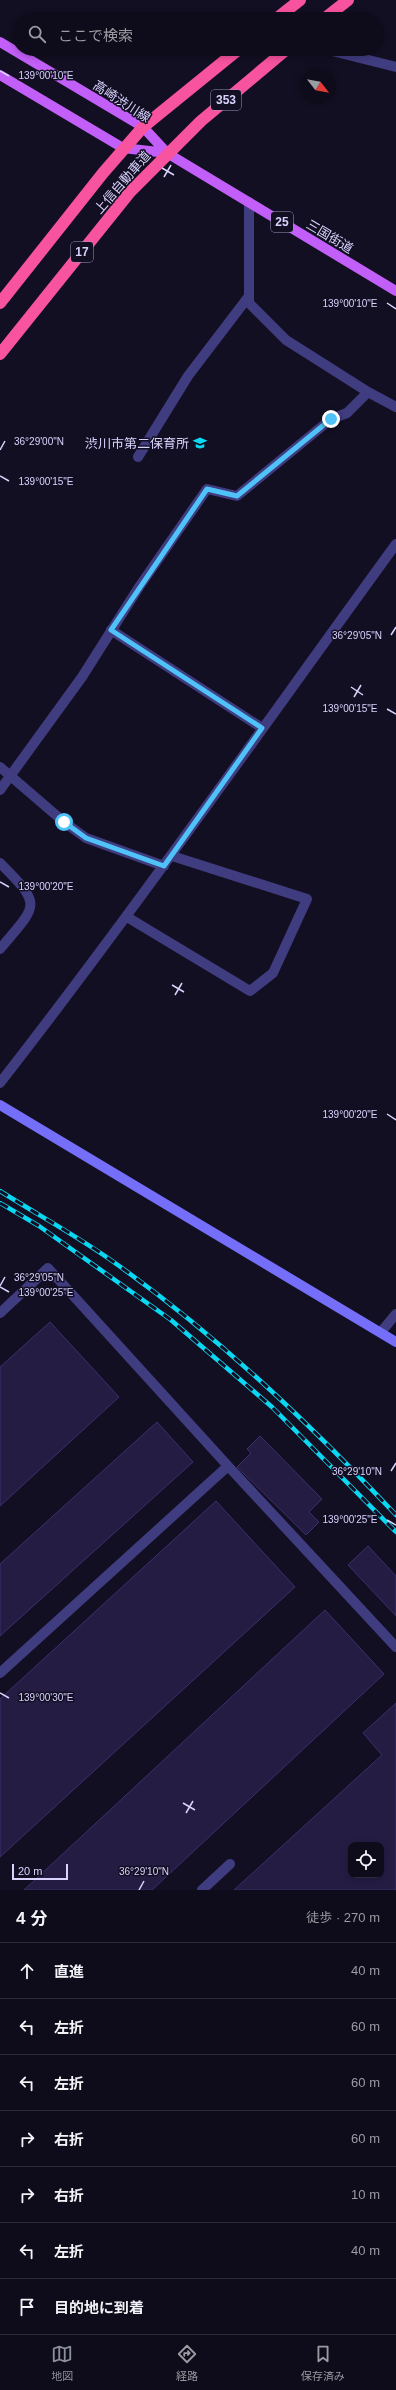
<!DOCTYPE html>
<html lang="ja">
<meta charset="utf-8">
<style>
body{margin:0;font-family:Helvetica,"Noto Sans JP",sans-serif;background:#171423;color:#f1f3f6}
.controls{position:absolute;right:12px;bottom:12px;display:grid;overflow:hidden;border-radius:8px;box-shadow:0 2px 6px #0003}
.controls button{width:36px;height:36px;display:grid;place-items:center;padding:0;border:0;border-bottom:1px solid #2e2b39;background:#0e0b1a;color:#f1f3f6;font:20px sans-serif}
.compass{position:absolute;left:300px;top:68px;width:36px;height:36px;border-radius:50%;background:#0e0b1a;box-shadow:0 2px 6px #0003;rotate:121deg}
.scale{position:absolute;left:12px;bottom:10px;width:56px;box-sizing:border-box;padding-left:4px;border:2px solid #d8d3fd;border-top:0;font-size:11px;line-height:14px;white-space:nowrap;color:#d8d3fd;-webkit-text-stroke:3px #130f23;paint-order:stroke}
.stop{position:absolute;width:12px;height:12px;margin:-9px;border:3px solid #4fc3f7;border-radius:50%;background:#fff}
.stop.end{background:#4fc3f7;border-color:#fff;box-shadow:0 1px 4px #0008}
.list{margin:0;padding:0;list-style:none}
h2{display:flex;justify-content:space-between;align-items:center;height:52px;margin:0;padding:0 16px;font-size:17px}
h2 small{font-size:13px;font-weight:400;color:#9b9ba2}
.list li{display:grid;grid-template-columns:26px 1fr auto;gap:12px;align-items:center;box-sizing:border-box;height:56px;padding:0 16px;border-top:1px solid #2e2b39}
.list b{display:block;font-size:15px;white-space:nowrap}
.list em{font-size:13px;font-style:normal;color:#9b9ba2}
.icon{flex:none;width:22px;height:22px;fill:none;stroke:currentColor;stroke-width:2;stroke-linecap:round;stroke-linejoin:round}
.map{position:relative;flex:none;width:396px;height:1890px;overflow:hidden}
.search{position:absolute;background:#0e0b1a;box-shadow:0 2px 6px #0003;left:12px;right:12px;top:12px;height:44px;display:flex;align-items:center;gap:10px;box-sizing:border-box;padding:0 14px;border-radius:22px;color:#9b9ba2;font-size:15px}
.sheet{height:444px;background:#0e0b1a}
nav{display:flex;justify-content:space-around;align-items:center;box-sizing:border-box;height:56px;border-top:1px solid #2e2b39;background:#0e0b1a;font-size:11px;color:#9b9ba2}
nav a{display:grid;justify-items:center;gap:2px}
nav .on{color:#8c9099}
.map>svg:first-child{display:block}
.building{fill:#251c43;stroke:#3d2f6e;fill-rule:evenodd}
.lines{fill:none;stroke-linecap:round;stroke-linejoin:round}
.lane{stroke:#403c80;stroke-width:10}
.street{stroke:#403c80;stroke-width:10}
.secondary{stroke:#746ef9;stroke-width:10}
.primary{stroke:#c25ff8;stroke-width:10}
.highway{stroke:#f8539f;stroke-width:12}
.rail-casing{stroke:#0ad7f2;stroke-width:4.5}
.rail{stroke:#130f23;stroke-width:3;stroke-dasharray:9;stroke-linecap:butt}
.route{stroke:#4fc3f7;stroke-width:5}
.ticks{fill:none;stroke:#d8d3fd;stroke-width:1.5}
.labels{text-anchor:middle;stroke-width:3;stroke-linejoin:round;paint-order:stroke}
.shield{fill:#130f23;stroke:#9d98bc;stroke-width:1}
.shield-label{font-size:12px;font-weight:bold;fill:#d8d3fd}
.street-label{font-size:13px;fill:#d8d3fd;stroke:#130f23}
.poi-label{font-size:13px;fill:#d8d3fd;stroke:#130f23;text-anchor:end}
.ticks-label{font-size:10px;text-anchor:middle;fill:#d8d3fd;stroke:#130f23;stroke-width:3;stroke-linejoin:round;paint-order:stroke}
</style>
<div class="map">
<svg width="396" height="1890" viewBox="0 0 396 1890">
<rect width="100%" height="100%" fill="#130f23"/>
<!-- building -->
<path class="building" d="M50 1322 119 1397 0 1506V1367Z
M157 1422 193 1462 0 1636V1564Z
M260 1436 322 1499 309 1512 319 1522 306 1535 237 1467 251 1453 247 1449Z
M216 1501 295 1587 0 1857V1699Z
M368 1546 396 1576V1616L348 1565Z
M325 1610 384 1674 152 1890H24Z
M396 1703V1890H234L382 1755 363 1733ZM351 1845H381V1875H351Z"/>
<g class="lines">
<!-- lane -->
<path class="lane" d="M324 49 396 67
M249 202V303L286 340 368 392
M138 457 188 376 249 296
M0 790 82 677 139 587 207 489 237 496 331 419 347 413 368 392 396 407
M0 863C43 906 38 904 0 949
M0 1313 48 1268 228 1466 396 1647
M0 1673 228 1466
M202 1890 230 1864"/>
<!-- street -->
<path class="street" d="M111 630 262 728
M0 767 64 822 86 838 164 866
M127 917 250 991 273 973 307 899 172 856
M0 1083C137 907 265 724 396 544
M381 1332 396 1314"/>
<!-- secondary -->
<path class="secondary" d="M0 1105 396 1342"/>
<!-- primary -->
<path class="primary" d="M0 42 143 127 167 153 396 291
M0 75 123 148 167 153"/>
<!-- highway -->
<path class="highway" d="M276 19 300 0
M324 19 348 0
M0 303 103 173 143 127 239 49
M0 354 130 192 201 121 287 49"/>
<!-- rail casing -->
<g class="rail-casing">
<path id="rail" d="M0 1191C38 1215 79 1237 115 1263 218 1336 310 1424 396 1515
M0 1203 39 1226 171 1320 272 1407 396 1532"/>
</g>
<!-- rail -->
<use href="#rail" class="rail"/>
</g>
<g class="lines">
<!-- route -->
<path class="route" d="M64 822 86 838 164 866 262 728 111 630 207 489 237 496 331 419"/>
</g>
<!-- ticks -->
<path class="ticks" d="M0 71 9 76M162 168 174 175M164 177 171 165M387 303 396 309M0 450 5 441M0 476 9 481M391 635 396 627M351 687 363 695M354 697 361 685M387 709 396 714M0 882 9 887M172 985 184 992M175 995 182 983M387 1114 396 1120M0 1286 5 1277M0 1287 9 1292M391 1471 396 1463M387 1520 396 1525M0 1693 9 1698M183 1803 195 1810M186 1813 193 1801M139 1890 144 1881"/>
<!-- icons -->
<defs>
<g id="school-bare" transform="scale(1.08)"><path d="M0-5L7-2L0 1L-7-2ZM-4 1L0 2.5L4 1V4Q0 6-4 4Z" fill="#0ad7f2" stroke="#130f23" stroke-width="2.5" paint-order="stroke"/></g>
</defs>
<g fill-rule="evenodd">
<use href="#school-bare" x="200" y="443"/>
</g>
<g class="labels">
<!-- shield labels -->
<g class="shield">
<rect x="211" y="90" width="30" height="20" rx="3"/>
<rect x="271" y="212" width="22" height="20" rx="3"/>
<rect x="71" y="242" width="22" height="20" rx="3"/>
</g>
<g class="shield-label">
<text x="226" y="104">353</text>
<text x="282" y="226">25</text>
<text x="82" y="256">17</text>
</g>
<!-- street labels -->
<g class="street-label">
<text transform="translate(122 101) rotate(33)" y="5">高崎渋川線</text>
<text transform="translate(122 182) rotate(-49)" y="5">上信自動車道</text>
<text transform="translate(330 236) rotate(31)" y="5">三国街道</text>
</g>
<!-- poi labels -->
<g class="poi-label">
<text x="189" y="448">渋川市第二保育所</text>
</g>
</g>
<g class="ticks-label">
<text x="46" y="79">139°00'10"E</text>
<text x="350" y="307">139°00'10"E</text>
<text x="39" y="445">36°29'00"N</text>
<text x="46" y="485">139°00'15"E</text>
<text x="357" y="639">36°29'05"N</text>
<text x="350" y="712">139°00'15"E</text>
<text x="46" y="890">139°00'20"E</text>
<text x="350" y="1118">139°00'20"E</text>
<text x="39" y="1281">36°29'05"N</text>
<text x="46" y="1296">139°00'25"E</text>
<text x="357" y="1475">36°29'10"N</text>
<text x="350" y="1523">139°00'25"E</text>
<text x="46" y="1701">139°00'30"E</text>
<text x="144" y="1875">36°29'10"N</text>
</g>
</svg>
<div class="controls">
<button><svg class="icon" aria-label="locate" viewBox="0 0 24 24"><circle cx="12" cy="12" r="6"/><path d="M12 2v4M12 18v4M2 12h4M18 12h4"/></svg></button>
</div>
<svg class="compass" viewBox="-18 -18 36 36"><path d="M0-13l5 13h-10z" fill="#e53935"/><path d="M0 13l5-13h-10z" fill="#9b9ba2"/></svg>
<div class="scale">20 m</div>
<div class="stop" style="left:64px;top:822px"></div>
<div class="stop end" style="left:331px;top:419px"></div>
<div class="search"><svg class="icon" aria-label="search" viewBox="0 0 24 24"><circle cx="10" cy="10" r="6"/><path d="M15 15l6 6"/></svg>ここで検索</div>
</div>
<section class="sheet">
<h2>4 分<small>徒歩 · 270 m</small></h2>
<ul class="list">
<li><svg class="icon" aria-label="ahead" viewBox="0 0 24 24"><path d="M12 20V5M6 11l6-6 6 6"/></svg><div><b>直進</b></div><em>40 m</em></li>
<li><svg class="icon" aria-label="left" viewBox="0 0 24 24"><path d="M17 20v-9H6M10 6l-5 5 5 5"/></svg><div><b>左折</b></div><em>60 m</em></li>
<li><svg class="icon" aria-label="left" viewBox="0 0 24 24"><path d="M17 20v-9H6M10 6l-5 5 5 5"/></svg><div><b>左折</b></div><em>60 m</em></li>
<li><svg class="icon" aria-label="right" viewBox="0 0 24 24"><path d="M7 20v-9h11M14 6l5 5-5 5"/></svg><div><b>右折</b></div><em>60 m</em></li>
<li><svg class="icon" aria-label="right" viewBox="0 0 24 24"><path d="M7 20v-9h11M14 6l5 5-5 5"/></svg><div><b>右折</b></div><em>10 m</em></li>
<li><svg class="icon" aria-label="left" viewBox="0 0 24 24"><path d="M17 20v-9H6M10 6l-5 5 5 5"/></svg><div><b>左折</b></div><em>40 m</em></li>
<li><svg class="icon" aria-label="arrive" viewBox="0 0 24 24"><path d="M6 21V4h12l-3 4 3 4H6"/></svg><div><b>目的地に到着</b></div></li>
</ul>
</section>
<nav>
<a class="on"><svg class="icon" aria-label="map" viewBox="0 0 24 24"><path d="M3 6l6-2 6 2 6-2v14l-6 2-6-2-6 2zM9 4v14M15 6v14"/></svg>地図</a>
<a><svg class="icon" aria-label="directions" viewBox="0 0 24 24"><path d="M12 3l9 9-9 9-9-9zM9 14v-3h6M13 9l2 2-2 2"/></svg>経路</a>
<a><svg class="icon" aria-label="saved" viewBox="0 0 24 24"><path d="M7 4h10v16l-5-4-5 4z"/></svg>保存済み</a>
</nav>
